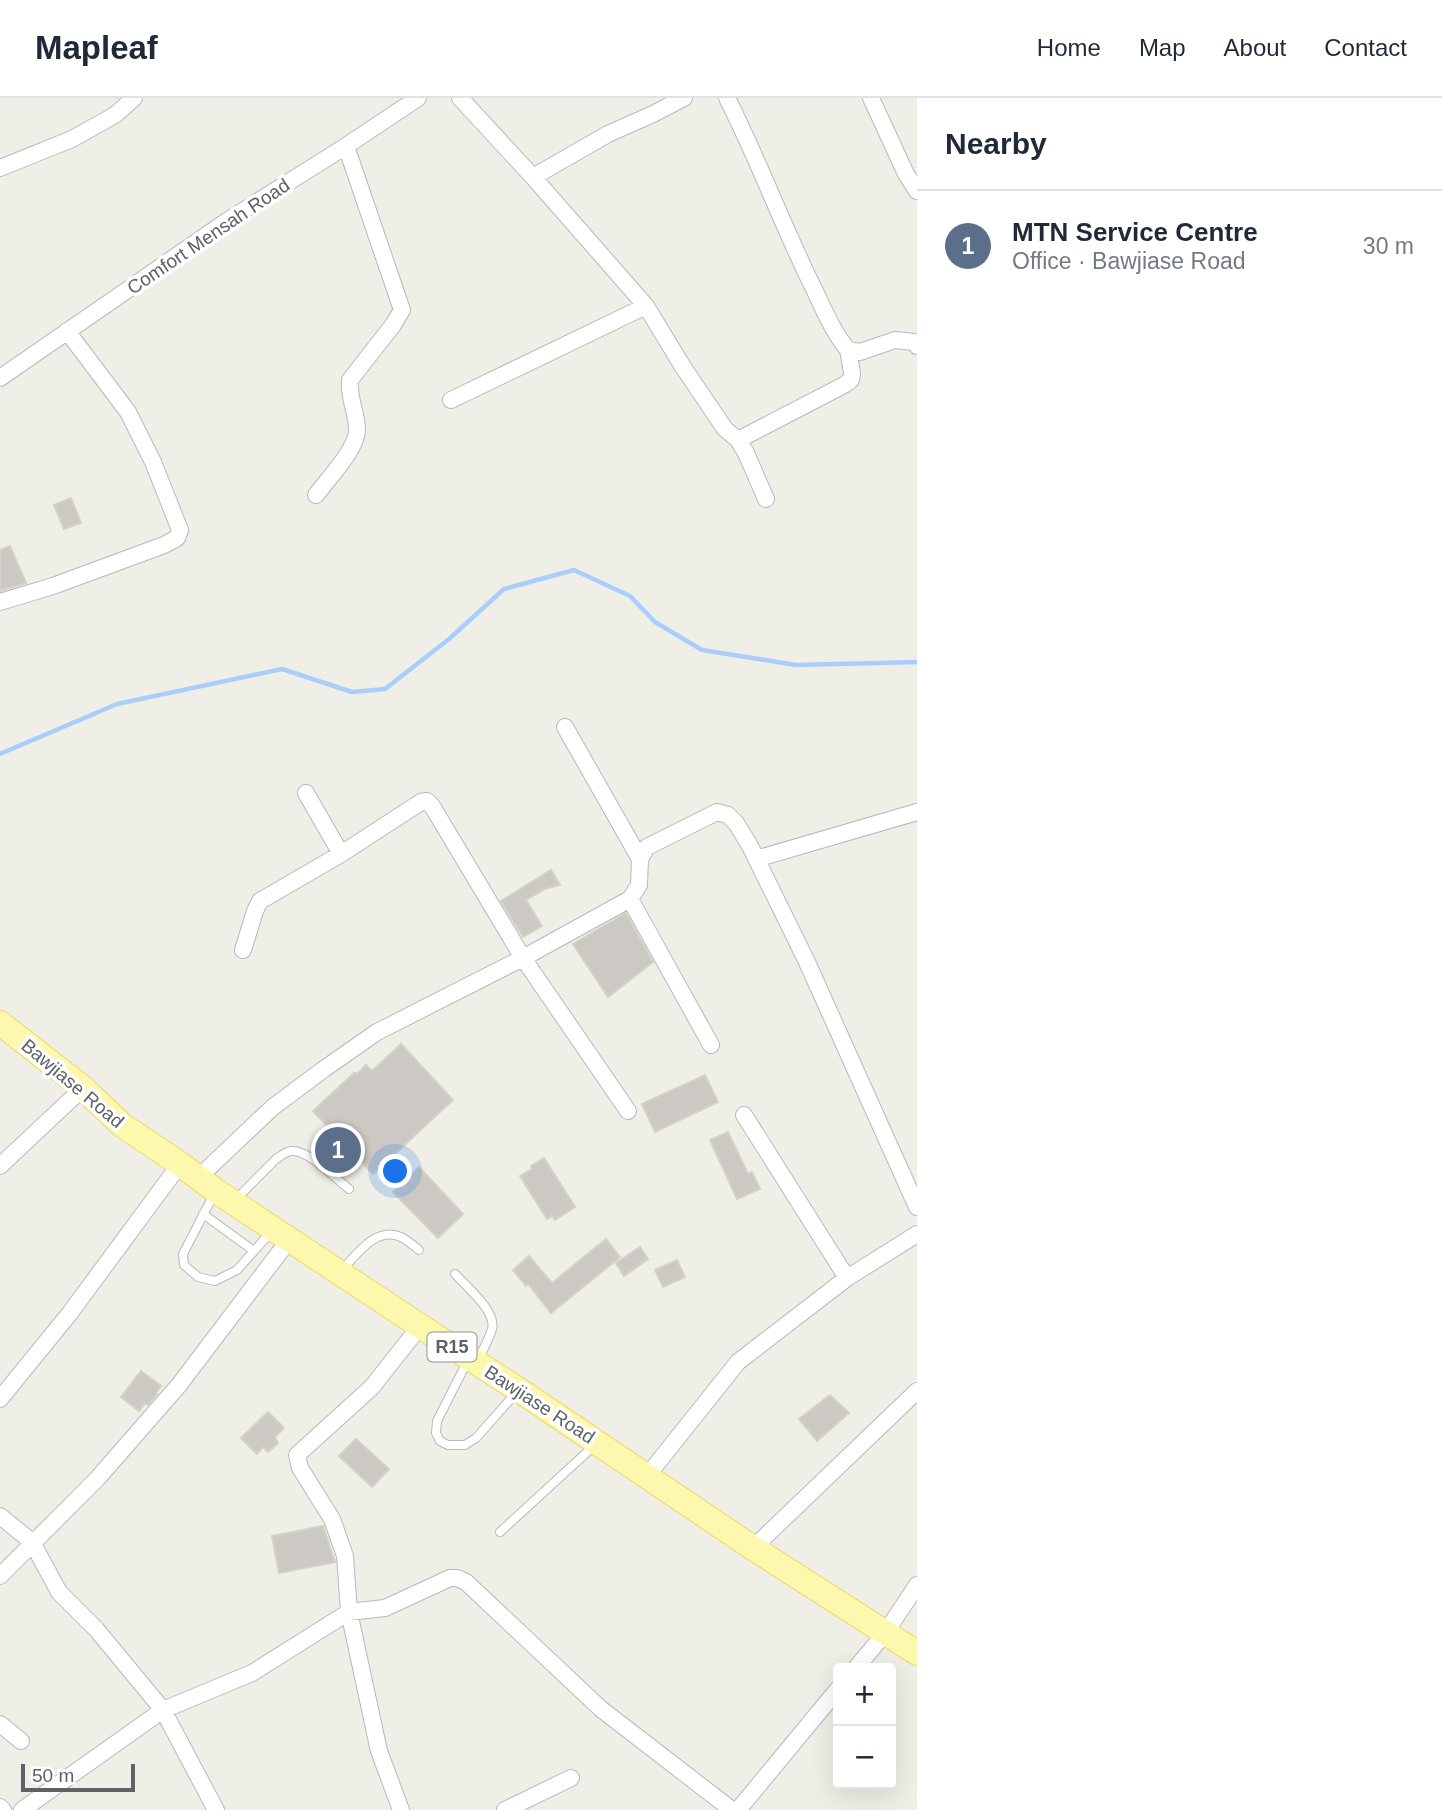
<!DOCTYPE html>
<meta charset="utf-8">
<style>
body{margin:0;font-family:Arial,sans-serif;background:#f2f2f3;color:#1f2937}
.controls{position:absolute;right:21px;bottom:21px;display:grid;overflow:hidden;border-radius:7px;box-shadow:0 7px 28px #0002}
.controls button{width:63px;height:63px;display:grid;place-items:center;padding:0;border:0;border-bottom:2px solid #e0e1e3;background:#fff;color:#1f2937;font:35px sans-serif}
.scale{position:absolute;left:21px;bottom:18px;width:114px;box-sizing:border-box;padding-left:7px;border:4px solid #5e6166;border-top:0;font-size:19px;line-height:24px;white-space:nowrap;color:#5e6166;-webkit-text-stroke:5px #fff;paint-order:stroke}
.you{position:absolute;left:396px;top:1074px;width:24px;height:24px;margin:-18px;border:5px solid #fff;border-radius:50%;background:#1a73e8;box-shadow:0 0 0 10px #1a73e833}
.badge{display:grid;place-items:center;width:46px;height:46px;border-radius:50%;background:#db2777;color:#fff;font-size:23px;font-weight:700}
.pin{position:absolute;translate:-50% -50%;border:4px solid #fff;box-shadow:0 2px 7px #0006}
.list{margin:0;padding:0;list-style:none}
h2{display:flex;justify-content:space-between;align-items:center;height:91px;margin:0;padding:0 28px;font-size:30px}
h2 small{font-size:23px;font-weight:400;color:#747a83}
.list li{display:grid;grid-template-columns:46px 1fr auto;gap:21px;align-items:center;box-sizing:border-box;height:112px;padding:0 28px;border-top:2px solid #e0e1e3}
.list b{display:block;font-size:26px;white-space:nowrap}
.list p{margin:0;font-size:23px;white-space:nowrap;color:#747a83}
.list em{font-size:23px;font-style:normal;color:#747a83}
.map{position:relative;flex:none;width:917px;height:1712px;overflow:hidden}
header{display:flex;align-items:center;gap:42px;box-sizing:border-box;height:98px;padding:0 35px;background:#fff;border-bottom:2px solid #e0e1e3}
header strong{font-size:33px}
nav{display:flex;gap:38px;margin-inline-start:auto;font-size:24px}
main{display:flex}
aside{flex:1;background:#fff}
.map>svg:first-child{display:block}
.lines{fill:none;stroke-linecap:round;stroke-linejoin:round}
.stream{stroke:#aacefc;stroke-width:4.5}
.building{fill:#ccc9c4;stroke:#d4d1c5;stroke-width:2}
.service-casing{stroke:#b7b8bd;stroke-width:10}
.minor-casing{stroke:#b7b8bd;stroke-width:18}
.primary-casing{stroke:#edd763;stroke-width:26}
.service{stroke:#fff;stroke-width:8}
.minor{stroke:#fff;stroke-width:16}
.primary{stroke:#fcf9af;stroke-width:24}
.labels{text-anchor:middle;stroke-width:7;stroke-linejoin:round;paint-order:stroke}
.shield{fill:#fff;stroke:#8e9094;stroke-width:2}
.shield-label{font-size:18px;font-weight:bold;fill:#5e6166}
.street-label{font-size:19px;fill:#5e6166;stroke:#fff}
</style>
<header>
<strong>Mapleaf</strong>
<nav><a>Home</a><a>Map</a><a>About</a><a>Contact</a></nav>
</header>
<main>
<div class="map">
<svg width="917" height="1712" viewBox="0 0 917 1712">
<rect width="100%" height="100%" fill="#f0efe7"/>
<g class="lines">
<!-- stream -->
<path class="stream" d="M0 656 117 606 282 571 352 594 385 591 449 541 504 491 574 472 630 498 655 524 702 552 796 567 917 564"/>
</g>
<!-- building -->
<path class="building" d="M71 400 81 425 64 431 54 407Z
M10 448 26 485 0 493V452Z
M551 772 560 787 545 791 526 802 542 828 523 839 501 803Z
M626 815 653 864 608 899 573 846Z
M401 946 453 1002 373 1076 313 1013 354 975 357 976 366 967 372 973Z
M705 977 718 1004 655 1034 642 1006Z
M728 1034 748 1076 752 1074 760 1091 737 1101 710 1042Z
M544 1060 575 1109 555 1122 552 1118 547 1121 520 1078 532 1071 531 1068Z
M419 1069 463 1116 438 1140 393 1094Z
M606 1141 620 1159 551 1215 528 1186 526 1188 513 1172 529 1158 552 1185Z
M640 1149 648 1161 624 1178 616 1165Z
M677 1162 685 1179 663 1189 655 1172Z
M141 1273 161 1288 156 1295 157 1296 148 1307 145 1305 139 1313 121 1299Z
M830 1297 849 1315 817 1343 799 1321Z
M268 1314 284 1330 275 1339 278 1345 268 1354 263 1349 257 1356 241 1340Z
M356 1341 389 1371 372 1389 339 1358Z
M323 1428 335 1464 279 1475 272 1438Z"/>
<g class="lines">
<!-- service casing -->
<g class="service-casing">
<path id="service" d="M214 1096 183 1156 184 1167 198 1179 215 1183 237 1172 271 1134
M236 1101 276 1061C281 1058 285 1054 291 1053 308 1051 336 1081 349 1091
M203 1116 254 1153
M342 1172C357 1156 376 1128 401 1139 407 1142 414 1148 419 1152
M455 1176C467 1189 497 1214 492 1231 489 1241 483 1252 478 1262
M468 1262 437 1323 436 1335 440 1343 448 1347H465L476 1340 517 1294
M500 1434 596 1346"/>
</g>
<!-- minor casing -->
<g class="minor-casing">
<path id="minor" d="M460 0 533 79 646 208 683 269 725 331 738 342 746 355 766 401
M727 0C759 63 783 129 814 191 824 212 833 234 848 252L860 254 895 242 914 244 917 248
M871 0 906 76 917 93
M0 70 72 41 115 17 134 0
M533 79 608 36 653 16 684 0
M0 280 227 123 346 48 418 0
M451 302 646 208
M738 342 844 287 851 282 852 275 848 252
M316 397C327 382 357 351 357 332 357 315 348 299 350 282L393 227 402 212 346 48
M0 504 53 488 164 447 177 440 180 432 153 364 128 314 67 233
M565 629 640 761
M306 695 341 756
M756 761 917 714
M630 801 711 947
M243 852 255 813 260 803 341 756 421 704 427 703 432 708 523 860 628 1013
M744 1017 847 1180
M0 1068 83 990
M198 1080 273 1009 324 971 377 934 523 860 630 801 639 787 640 761 647 749 717 714 728 717 736 725 750 748 807 864 917 1109
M0 1301 70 1215 180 1066
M647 1378 738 1264 847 1180 917 1136
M0 1418 32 1444 59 1494 96 1531 163 1612 216 1712
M753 1450 917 1293
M0 1478 97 1381 179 1287 289 1142
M856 1570 886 1534 917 1487
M0 1626 21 1643
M0 1709 3 1712
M22 1712 163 1612 252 1575 349 1514 385 1510 450 1480H457L466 1484 601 1611 732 1712
M401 1712 379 1653 349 1514 345 1458 332 1421 300 1370 297 1357 372 1289 420 1228
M505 1712 571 1680
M738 1712 838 1591"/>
</g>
<!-- primary casing -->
<g class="primary-casing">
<path id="primary" d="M0 925 83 990 122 1027 180 1066 216 1093 420 1228 519 1292 753 1450 917 1555"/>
</g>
<!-- service -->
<use href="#service" class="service"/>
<!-- minor -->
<use href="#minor" class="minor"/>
<!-- primary -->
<use href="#primary" class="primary"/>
</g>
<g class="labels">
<!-- shield labels -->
<rect class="shield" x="427.5" y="1234.5" width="49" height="29" rx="5"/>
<g class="shield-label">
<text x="452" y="1255">R15</text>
</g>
<!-- street labels -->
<g class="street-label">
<text transform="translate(208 138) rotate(-34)" y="7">Comfort Mensah Road</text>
<text transform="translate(73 985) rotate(40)" y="7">Bawjiase Road</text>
<text transform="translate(540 1306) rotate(33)" y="7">Bawjiase Road</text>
</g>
</g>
</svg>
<div class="controls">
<button>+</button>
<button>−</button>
</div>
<div class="scale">50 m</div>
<div class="you"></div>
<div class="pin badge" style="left:338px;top:1052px;background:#5c6f8a">1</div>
</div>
<aside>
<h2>Nearby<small></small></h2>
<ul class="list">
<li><span class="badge" style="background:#5c6f8a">1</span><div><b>MTN Service Centre</b><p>Office · Bawjiase Road</p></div><em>30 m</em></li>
</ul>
</aside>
</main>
